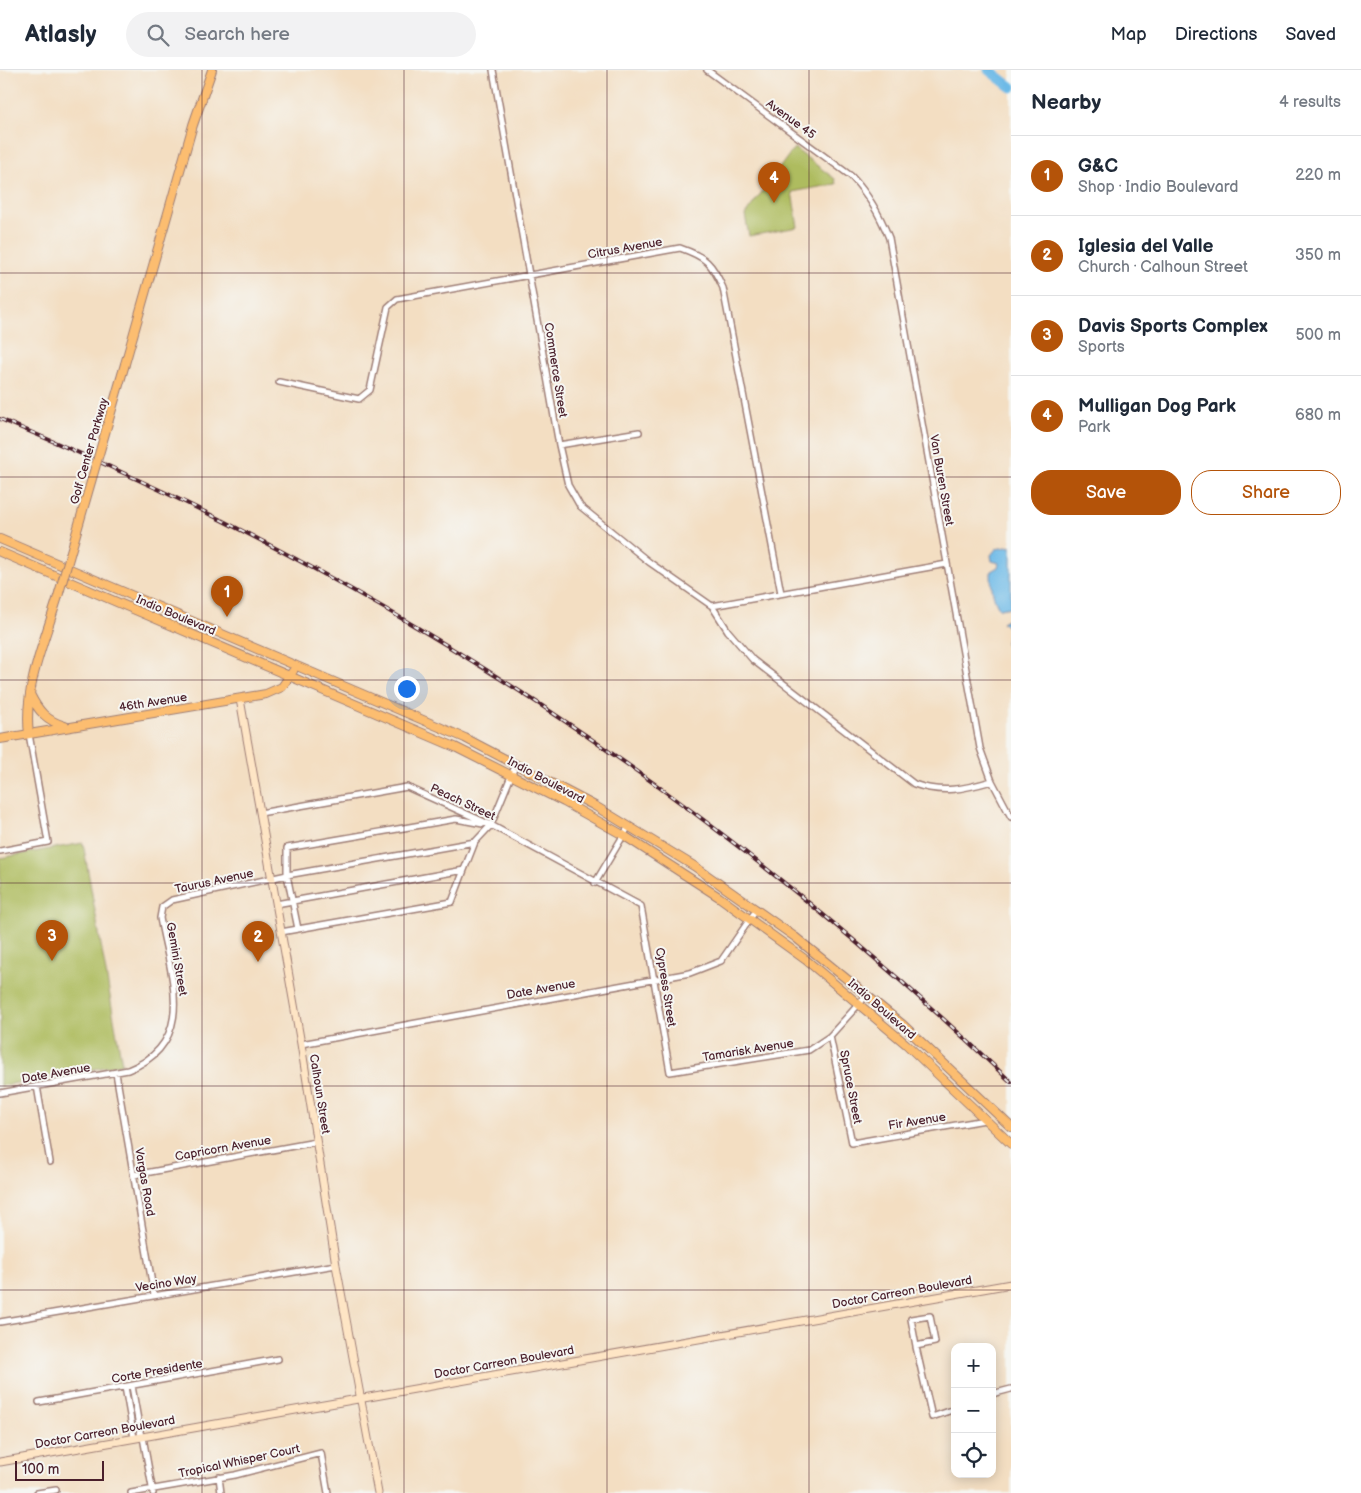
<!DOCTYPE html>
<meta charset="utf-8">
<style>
body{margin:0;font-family:"Balsamiq Sans",sans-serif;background:#f2f2f3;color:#1f2937}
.controls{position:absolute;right:15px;bottom:15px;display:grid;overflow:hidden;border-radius:10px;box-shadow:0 2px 12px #0003}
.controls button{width:45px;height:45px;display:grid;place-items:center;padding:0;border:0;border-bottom:1px solid #e0e1e3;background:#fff;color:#1f2937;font:25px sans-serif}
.scale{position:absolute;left:15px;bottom:12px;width:89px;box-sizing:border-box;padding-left:5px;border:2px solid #4a1f2b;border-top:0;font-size:14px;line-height:18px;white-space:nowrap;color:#4a1f2b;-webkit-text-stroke:4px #f6f6f2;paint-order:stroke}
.you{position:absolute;left:406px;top:618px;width:18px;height:18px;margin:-12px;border:4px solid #fff;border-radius:50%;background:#1a73e8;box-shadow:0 0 0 8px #1a73e833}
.badge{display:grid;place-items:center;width:32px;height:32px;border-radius:50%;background:#b45309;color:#fff;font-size:16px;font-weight:700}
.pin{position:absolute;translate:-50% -41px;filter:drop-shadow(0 1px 2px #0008)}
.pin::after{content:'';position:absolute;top:26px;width:18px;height:15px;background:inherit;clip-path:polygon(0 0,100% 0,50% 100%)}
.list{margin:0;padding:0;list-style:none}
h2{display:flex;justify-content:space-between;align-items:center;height:65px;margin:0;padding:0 20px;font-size:21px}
h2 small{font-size:16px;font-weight:400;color:#747a83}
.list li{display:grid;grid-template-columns:32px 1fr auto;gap:15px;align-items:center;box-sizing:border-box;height:80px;padding:0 20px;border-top:1px solid #e0e1e3}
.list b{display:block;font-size:19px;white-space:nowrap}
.list p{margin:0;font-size:16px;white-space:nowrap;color:#747a83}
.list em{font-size:16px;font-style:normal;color:#747a83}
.actions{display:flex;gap:10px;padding:15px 20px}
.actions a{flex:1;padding:11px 0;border:1px solid #b45309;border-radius:20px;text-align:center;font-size:18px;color:#b45309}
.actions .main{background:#b45309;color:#fff}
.icon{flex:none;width:28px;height:28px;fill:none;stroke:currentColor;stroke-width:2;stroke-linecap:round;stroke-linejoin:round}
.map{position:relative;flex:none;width:1011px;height:1423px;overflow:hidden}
header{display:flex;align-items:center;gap:30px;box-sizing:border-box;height:70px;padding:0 25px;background:#fff;border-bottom:1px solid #e0e1e3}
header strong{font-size:24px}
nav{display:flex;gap:28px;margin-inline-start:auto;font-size:18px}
.search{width:350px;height:45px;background:#f2f2f3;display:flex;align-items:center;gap:12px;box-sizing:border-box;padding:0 18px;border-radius:28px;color:#747a83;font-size:19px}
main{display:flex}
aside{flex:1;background:#fff}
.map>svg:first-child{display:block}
.green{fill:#aebc5f;stroke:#7c6e45}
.water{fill:#6dbae7;stroke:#5c6c89}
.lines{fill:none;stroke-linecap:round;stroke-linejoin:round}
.river{stroke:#6dbae7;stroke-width:11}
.street-casing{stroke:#9e7e76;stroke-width:8}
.secondary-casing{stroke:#9e7e76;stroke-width:9}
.primary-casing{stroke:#9e7e76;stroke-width:10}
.street{stroke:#fff;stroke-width:5}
.secondary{stroke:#fee5c5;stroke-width:7}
.primary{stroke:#fcbd6f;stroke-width:8}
.rail-casing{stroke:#4a1f2b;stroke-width:4}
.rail{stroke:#f6f6f2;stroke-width:2;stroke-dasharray:5.5;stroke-linecap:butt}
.primary-bridge-casing{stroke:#9e7e76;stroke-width:10;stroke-linecap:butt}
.primary-bridge{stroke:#fcbd6f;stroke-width:8}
.grid{fill:none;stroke:#4a1f2b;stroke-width:1;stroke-opacity:0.55}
.labels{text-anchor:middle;stroke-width:4;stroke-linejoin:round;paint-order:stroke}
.street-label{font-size:12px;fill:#4a1f2b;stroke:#f6f6f2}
</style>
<header>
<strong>Atlasly</strong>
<div class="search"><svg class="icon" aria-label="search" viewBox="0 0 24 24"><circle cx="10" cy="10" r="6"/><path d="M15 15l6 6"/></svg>Search here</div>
<nav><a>Map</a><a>Directions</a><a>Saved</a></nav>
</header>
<main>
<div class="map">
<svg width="1011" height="1423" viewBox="0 0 1011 1423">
<rect width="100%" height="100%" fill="#f6f6f2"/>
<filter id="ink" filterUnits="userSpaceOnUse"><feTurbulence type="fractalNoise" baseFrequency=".02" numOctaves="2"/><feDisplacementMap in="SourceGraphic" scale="10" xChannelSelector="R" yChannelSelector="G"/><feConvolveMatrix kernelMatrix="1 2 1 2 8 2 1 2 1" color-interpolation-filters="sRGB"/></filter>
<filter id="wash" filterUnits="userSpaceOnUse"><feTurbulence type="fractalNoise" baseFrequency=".0096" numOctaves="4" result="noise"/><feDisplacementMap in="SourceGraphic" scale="20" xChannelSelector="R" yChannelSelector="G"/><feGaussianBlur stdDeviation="1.12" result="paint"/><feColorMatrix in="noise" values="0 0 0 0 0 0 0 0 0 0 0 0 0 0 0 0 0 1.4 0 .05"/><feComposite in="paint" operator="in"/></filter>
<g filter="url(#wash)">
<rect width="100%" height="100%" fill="#f3dec2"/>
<!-- green -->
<path class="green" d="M794 78 835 109 836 114 792 122 798 157 749 166 745 145Z
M83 773 122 994 0 1016V788Z"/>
<!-- water -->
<path class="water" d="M1011 476V537L1000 539C992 529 991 513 991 501L998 497 999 493 992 491 991 485 996 479Z
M1011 547V598L1006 572 1010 560 1002 552Z"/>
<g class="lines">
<!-- river -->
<path class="river" d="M989 0 1011 17"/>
</g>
</g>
<g filter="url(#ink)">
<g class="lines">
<!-- street casing -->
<g class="street-casing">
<path id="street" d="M493 0 559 375 568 415 580 436 649 492 712 536 728 561 753 590 914 714C942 724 964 719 992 711
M707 0 851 106C868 124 880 145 889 168L980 678 992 711 1011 747
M279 312 359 329 370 320 388 237 397 229 680 178C706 187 712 193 723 218L781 523
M559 375 639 362
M712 536 947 494
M260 743 407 717 491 755 641 836 670 1002 809 980 830 966 867 925
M0 781 48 772 29 664
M464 800 452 832 298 859 287 805V778L456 749 483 754
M595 813 629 756
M276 834 464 800 475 772 491 755 516 694
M281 862 298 859
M830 966 852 1073 985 1050
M301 974 690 903 721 891 757 839
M116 1003 154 1225
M37 1016 50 1092
M0 1023 128 1000C199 972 170 905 160 848L162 837 172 830 287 805 475 772
M134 1105 316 1072
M0 1252 336 1195
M916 1276 935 1272 930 1246 911 1249 916 1276V1277L932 1347 955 1339
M132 1316 141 1367
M125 1317 134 1368
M992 1324 1011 1319
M39 1332 278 1289
M143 1367 153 1423
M219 1407 221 1423
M37 1423 56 1420
M131 1423 235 1405 321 1383 328 1423"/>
</g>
<!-- secondary casing -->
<g class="secondary-casing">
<path id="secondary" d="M240 629 301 974 336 1195 378 1423
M0 1392 1011 1214"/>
</g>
<!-- primary casing -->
<g class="primary-casing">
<path id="primary" d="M125 294 193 55 212 0
M0 469 465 668 595 736 694 796 795 867 902 954 1011 1057
M0 482 455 677 564 732 623 765 719 827 806 890 906 974 1011 1074
M30 624C38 641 47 651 65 656
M29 664C23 617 46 568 59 523
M0 669 266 624 282 617 293 601"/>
</g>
<!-- street -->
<use href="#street" class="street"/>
<!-- secondary -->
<use href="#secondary" class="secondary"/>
<!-- primary -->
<use href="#primary" class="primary"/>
<!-- rail casing -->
<g class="rail-casing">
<path id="rail" d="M0 349C383 507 712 726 1011 1012"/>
</g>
<!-- rail -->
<use href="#rail" class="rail"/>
<!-- primary-bridge casing -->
<g class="primary-bridge-casing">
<path id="primary-bridge" d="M59 523 125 294"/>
</g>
<!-- primary-bridge -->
<use href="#primary-bridge" class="primary-bridge"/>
</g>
</g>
<!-- grid -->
<path class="grid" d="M202 0V1423M404 0V1423M607 0V1423M809 0V1423M0 203H1011M0 407H1011M0 610H1011M0 813H1011M0 1016H1011M0 1220H1011"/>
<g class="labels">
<!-- street labels -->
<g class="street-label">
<text transform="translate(791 49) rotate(36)" y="4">Avenue 45</text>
<text transform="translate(625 178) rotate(-10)" y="4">Citrus Avenue</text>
<text transform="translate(556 300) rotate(81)" y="4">Commerce Street</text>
<text transform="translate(89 381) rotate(-74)" y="4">Golf Center Parkway</text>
<text transform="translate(942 410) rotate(80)" y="4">Van Buren Street</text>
<text transform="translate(176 545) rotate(23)" y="4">Indio Boulevard</text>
<text transform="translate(153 632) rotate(-9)" y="4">46th Avenue</text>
<text transform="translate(546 710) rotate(28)" y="4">Indio Boulevard</text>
<text transform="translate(463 732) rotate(25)" y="4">Peach Street</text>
<text transform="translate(214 811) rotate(-12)" y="4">Taurus Avenue</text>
<text transform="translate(177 889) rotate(80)" y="4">Gemini Street</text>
<text transform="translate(666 917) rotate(81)" y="4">Cypress Street</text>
<text transform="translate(541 919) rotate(-10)" y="4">Date Avenue</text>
<text transform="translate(882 939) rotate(41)" y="4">Indio Boulevard</text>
<text transform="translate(748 980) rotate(-9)" y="4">Tamarisk Avenue</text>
<text transform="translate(56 1003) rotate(-10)" y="4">Date Avenue</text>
<text transform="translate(851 1017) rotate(79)" y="4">Spruce Street</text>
<text transform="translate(320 1024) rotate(81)" y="4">Calhoun Street</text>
<text transform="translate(917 1051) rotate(-9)" y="4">Fir Avenue</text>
<text transform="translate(223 1078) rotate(-10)" y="4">Capricorn Avenue</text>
<text transform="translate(145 1112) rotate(80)" y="4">Vargas Road</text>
<text transform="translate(166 1213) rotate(-9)" y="4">Vecino Way</text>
<text transform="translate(902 1222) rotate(-10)" y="4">Doctor Carreon Boulevard</text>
<text transform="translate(504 1292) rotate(-10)" y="4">Doctor Carreon Boulevard</text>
<text transform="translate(157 1301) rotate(-10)" y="4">Corte Presidente</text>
<text transform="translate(105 1362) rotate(-10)" y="4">Doctor Carreon Boulevard</text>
<text transform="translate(239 1391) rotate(-12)" y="4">Tropical Whisper Court</text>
</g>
</g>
</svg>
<div class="controls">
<button>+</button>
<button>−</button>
<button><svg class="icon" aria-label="locate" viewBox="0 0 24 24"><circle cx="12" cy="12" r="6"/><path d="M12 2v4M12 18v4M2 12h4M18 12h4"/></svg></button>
</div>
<div class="scale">100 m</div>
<div class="you"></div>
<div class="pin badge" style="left:227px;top:547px">1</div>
<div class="pin badge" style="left:258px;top:892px">2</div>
<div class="pin badge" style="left:52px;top:891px">3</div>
<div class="pin badge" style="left:774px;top:133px">4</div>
</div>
<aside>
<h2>Nearby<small>4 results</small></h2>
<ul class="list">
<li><span class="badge">1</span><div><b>G&amp;C</b><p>Shop · Indio Boulevard</p></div><em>220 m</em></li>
<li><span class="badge">2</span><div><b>Iglesia del Valle</b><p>Church · Calhoun Street</p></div><em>350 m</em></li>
<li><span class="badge">3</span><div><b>Davis Sports Complex</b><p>Sports</p></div><em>500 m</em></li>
<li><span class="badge">4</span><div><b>Mulligan Dog Park</b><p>Park</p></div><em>680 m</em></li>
</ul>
<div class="actions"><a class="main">Save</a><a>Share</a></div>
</aside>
</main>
